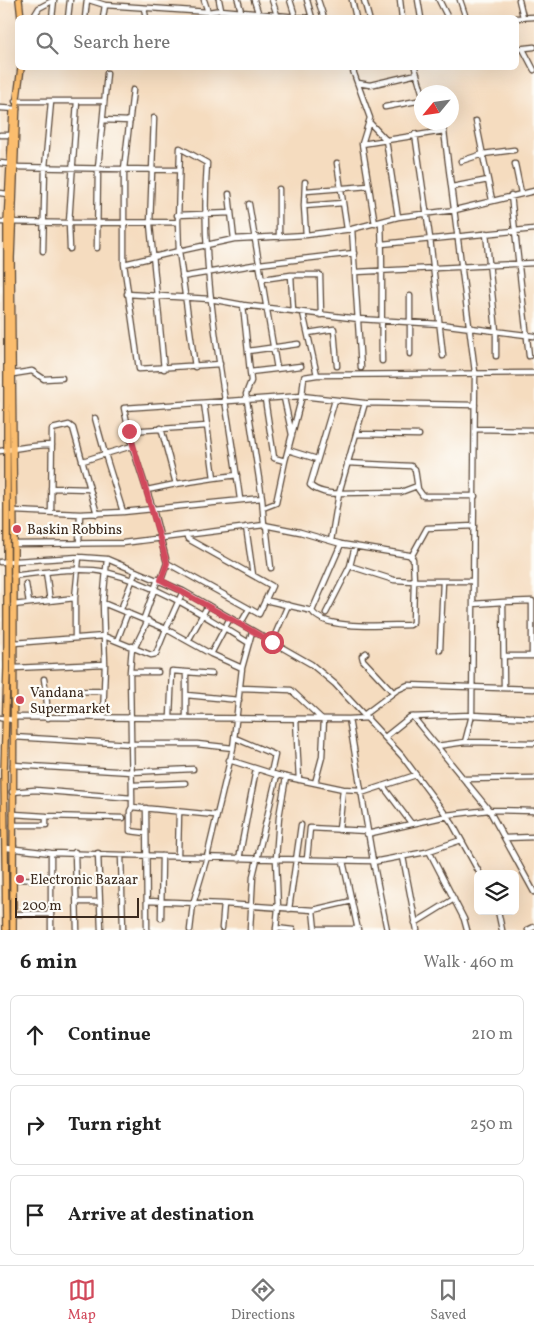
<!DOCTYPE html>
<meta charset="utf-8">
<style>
body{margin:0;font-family:Vollkorn,serif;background:#f6f6f6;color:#222}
.controls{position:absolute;right:15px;bottom:15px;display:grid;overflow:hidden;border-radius:8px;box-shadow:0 5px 20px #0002}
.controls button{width:45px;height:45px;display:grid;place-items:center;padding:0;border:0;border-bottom:1px solid #e0e0e0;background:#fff;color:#222;font:25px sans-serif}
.compass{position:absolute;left:414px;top:85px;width:45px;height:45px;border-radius:50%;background:#fff;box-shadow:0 5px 20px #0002;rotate:241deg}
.scale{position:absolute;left:15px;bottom:12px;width:124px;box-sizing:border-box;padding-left:5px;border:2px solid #3b2a1e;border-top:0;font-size:14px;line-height:18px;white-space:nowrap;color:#3b2a1e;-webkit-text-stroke:4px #fdfcf7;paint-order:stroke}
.stop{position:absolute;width:15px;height:15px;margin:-11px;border:4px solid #d1495b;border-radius:50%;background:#fff}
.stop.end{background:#d1495b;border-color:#fff;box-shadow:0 1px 5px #0008}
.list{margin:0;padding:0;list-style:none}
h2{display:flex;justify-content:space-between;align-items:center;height:65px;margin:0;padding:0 20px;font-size:21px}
h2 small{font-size:16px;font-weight:400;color:#767676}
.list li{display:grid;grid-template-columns:32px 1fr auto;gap:15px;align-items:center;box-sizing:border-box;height:80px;margin:0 10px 10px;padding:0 10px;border:1px solid #e0e0e0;border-radius:8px}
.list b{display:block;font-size:19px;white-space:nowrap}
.list em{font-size:16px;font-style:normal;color:#767676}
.icon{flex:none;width:28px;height:28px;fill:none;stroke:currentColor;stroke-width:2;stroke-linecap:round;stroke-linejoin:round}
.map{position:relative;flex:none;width:534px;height:930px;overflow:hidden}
.search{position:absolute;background:#fff;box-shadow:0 5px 20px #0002;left:15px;right:15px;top:15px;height:55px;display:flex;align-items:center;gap:12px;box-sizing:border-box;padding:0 18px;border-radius:8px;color:#767676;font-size:19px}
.sheet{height:335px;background:#fff}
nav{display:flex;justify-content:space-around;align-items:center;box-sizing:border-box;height:70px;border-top:1px solid #e0e0e0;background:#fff;font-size:14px;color:#767676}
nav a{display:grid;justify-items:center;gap:2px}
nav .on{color:#d1495b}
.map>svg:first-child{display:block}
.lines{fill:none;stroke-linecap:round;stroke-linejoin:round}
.minor-casing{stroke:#574536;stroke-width:7}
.major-casing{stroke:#574536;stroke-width:8}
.minor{stroke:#fff;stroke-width:4.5}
.major{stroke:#fbbd6e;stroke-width:5.5}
.route{stroke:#d1495b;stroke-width:6}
.poi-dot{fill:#d1495b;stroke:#fdfcf7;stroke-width:2}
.labels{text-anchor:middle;stroke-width:4.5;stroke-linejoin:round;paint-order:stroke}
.poi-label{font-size:14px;fill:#3b2a1e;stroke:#fdfcf7;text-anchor:start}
</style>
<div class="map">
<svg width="534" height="930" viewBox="0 0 534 930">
<rect width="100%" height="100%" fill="#fdfcf7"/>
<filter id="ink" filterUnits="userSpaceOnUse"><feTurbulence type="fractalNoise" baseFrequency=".02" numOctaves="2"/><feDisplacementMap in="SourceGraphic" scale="10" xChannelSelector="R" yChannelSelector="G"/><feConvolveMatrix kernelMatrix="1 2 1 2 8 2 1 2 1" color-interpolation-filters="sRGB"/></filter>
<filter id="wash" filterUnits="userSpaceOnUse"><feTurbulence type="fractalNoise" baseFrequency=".0096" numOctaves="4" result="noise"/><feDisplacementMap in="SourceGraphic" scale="20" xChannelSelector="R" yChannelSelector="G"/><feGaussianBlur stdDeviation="1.12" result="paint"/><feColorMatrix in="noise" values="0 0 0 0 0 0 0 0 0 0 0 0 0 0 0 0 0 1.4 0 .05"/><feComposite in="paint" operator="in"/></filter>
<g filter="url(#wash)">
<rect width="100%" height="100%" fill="#f5dcbf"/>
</g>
<g filter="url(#ink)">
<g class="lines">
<!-- minor casing -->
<g class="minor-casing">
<path id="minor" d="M89 0 105 5 208 12 221 10 308 18
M204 0 208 12
M219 0 221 10
M238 0 241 11
M254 0 258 12
M272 0 277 15
M290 0 295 16
M307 0 312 18
M318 0 324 18
M352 0 356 18
M364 0 369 18
M400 0 402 18
M418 0 421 18
M439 0 448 18
M460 0 466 18
M519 0 523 17
M144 8 146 18
M33 18 39 8 54 0
M52 18 54 0
M68 18 70 0
M85 18 87 0
M103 18 105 5
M516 18 534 17
M516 49 534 47
M523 49 534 70
M352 68 370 118 362 144 375 224
M415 68 422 92
M358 83 370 85 417 74
M15 101H104
M77 101 69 223 178 222 179 251 124 264V169L133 90
M385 107 422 100
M0 108 17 109
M154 118 150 224 164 369
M103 120 130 121
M476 121 492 200
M370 123 386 140 398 217
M415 134 430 238 443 356
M0 135H10
M362 144 444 131 475 372 472 715 465 742
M461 161 483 154 514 150
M0 163 9 164
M337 163 347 229
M515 164 521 193
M14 167 178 170
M305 182 304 206 306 235
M452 187 488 180
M279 189V237
M306 191 369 186
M0 193 8 194
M229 194 234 239
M511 195 529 356
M249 204 277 369
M304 206 343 203
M177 215 231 213
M0 222 69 223 70 249
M178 222 180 148 207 163C199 276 225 388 240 499
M381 222C383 269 381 315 382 361
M352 229 361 368
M486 233 496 331V356
M382 244 534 229
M97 248 98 168 107 73
M43 251 45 167 51 102
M124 264 139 369 220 364
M356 272 534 263
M291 275 293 311
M182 277 259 264 354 253
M263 279 291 275H320L321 315
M127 294 210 299 243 305 359 319 440 324 534 336
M410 296V354
M243 305 251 381 246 394 262 498
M303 313 317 375
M308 333 334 329 337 366
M248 351 298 344
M195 367 179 251 234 239 306 235 352 229 398 217 455 210 534 191
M250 372 301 366
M13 374 32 371 44 379 62 378
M284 398 292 435
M335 400 310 485C316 491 331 495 339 493L365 403
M95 418 105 454 132 446 124 408 302 396 304 377 317 375 534 373
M161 428 176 484 214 478 204 403
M475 429 534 430
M129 431 207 426
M356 434 419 435
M132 446 153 509 167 563 161 580
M288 450 317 459
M0 451C18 448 34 445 52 445
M83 461 105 454 123 512
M285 461 302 396 364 403 475 405
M347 463 411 466 415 469 418 489 423 496H475
M214 478 237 475
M90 489 97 514
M147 490 176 484
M263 508 276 503 285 461 274 458 265 399
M14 511 80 514 79 543
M51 512 52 429 69 425 73 428 90 489 51 488
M80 514 123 512 262 498 264 525
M266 525 271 568
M246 527 253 575
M331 541 339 493 401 492 417 486
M14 544 123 543 264 525 300 532 341 544 409 555 413 559 414 581 394 580 350 566
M411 557 427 528 474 526
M0 562 79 557 107 559 183 591 311 664 335 684 402 756 452 823 480 874
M167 563 259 614 272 586 188 539 186 535
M46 572 50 601
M13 576C39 573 80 566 105 572 157 584 205 616 249 643
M26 584 29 603
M183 591 166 629 211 654 230 618
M265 600 312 611 341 544
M503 602 532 601V656
M103 603 166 629 156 654 151 655 104 636 103 603 107 559
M473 604 503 602 504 688
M13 605 75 598
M121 609 136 571
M312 611C324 631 387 625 410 625L413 623 414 581H473
M326 613 350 566 355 546
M144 618 158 579
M241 623 249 609
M75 638V598L79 557
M117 641 128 612
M188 641 208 605
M272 642 288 605
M14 643 104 636 105 664 14 668
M132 646 130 672 132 798
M135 647 148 620
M440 650 443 581
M366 653 362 656 363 660 393 692
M211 654 242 668
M504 656H534
M130 672H158
M186 672 212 674
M44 679 46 692 104 691 103 718
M240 688 291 690 322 719
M104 691 105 664
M46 692 48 718
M186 695 239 700
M365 714 397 690 408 685 534 689
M13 717 349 719 373 861
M170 717 172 671 186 672V717
M413 717 489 810 534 892
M0 718 13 720
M296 719 299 780
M349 719 368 718
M13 737 131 744H197L233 748
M385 737 410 717 472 715 534 718
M235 738 275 755 271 773
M437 746 465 742 534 743
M229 760 277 775 343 789
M13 765 132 772 193 769
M286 777 279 817 276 859 373 861 387 930
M464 779 534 778
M315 783 322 757 324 719
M133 785 185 783
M383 786 411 823
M12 792 35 790 132 798V807L215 815
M361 793 416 775
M132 807 130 811V831L146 833
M146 808 147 930
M13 814 46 816
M446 815 489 810 534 811
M13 825H46V816L123 818
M339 830 343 789 360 790
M367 834 447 816
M505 838 534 837
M7 848 51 853 276 859 278 908 276 930
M429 851 464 919 467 930
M75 852 77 930
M51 853V930
M98 853 101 930
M121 855 123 930
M178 856 179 812
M403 857 417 930
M239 859 256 769
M307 859 310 828 367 831
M343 861 358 930
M373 862 426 852 461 840
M14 879 51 880
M147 901 224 904 222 928
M77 902H100
M224 904 313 910 352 901
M289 909 301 825
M313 910 315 930
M498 911 502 930
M13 914H51
M161 918 162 856
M415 923 454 899
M276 928 293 930
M315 929H358
M190 930 193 904 207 857 233 748 242 668 252 632
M250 930 253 876 277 775
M528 930 534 927"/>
</g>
<!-- major casing -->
<g class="major-casing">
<path id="major" d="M19 0 21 18
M6 930 4 772 7 669V222L13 112
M13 930 14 544 11 258 17 98 21 68"/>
</g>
<!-- minor -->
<use href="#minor" class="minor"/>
<!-- major -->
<use href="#major" class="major"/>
</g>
</g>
<g class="lines" filter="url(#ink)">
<!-- route -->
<path class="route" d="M129 431 167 563 161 580 272 642"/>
</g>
<!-- markers -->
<g class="poi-dot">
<circle cx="17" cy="529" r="5"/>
<circle cx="20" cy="700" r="5"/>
<circle cx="20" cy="879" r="5"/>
</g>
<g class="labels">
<!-- poi labels -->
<g class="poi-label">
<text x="27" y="534">Baskin Robbins</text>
<text x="30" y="697">Vandana<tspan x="30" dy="16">Supermarket</tspan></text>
<text x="30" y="884">Electronic Bazaar</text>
</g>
</g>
</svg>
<div class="controls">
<button><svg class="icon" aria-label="layers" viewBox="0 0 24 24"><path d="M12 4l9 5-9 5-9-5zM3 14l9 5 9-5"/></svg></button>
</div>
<svg class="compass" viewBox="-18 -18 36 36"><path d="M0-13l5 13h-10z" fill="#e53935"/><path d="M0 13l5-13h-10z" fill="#767676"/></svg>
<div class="scale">200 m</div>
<div class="stop" style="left:272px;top:642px"></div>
<div class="stop end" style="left:129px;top:431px"></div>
<div class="search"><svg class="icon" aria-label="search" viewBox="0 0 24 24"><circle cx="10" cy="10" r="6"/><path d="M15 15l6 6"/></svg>Search here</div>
</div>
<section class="sheet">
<h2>6 min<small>Walk · 460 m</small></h2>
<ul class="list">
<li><svg class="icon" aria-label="ahead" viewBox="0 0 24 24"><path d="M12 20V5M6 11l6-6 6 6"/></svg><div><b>Continue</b></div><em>210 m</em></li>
<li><svg class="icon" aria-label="right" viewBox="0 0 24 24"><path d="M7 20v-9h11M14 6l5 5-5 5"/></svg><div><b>Turn right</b></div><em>250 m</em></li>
<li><svg class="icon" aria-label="arrive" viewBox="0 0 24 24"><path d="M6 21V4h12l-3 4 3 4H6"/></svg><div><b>Arrive at destination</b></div></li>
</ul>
</section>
<nav>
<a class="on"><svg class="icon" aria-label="map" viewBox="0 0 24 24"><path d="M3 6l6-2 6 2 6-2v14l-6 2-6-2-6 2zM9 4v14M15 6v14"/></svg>Map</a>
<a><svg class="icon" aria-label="directions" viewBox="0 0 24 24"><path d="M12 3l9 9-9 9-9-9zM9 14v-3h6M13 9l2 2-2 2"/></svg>Directions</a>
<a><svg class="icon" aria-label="saved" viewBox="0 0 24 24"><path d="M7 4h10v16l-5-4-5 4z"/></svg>Saved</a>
</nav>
